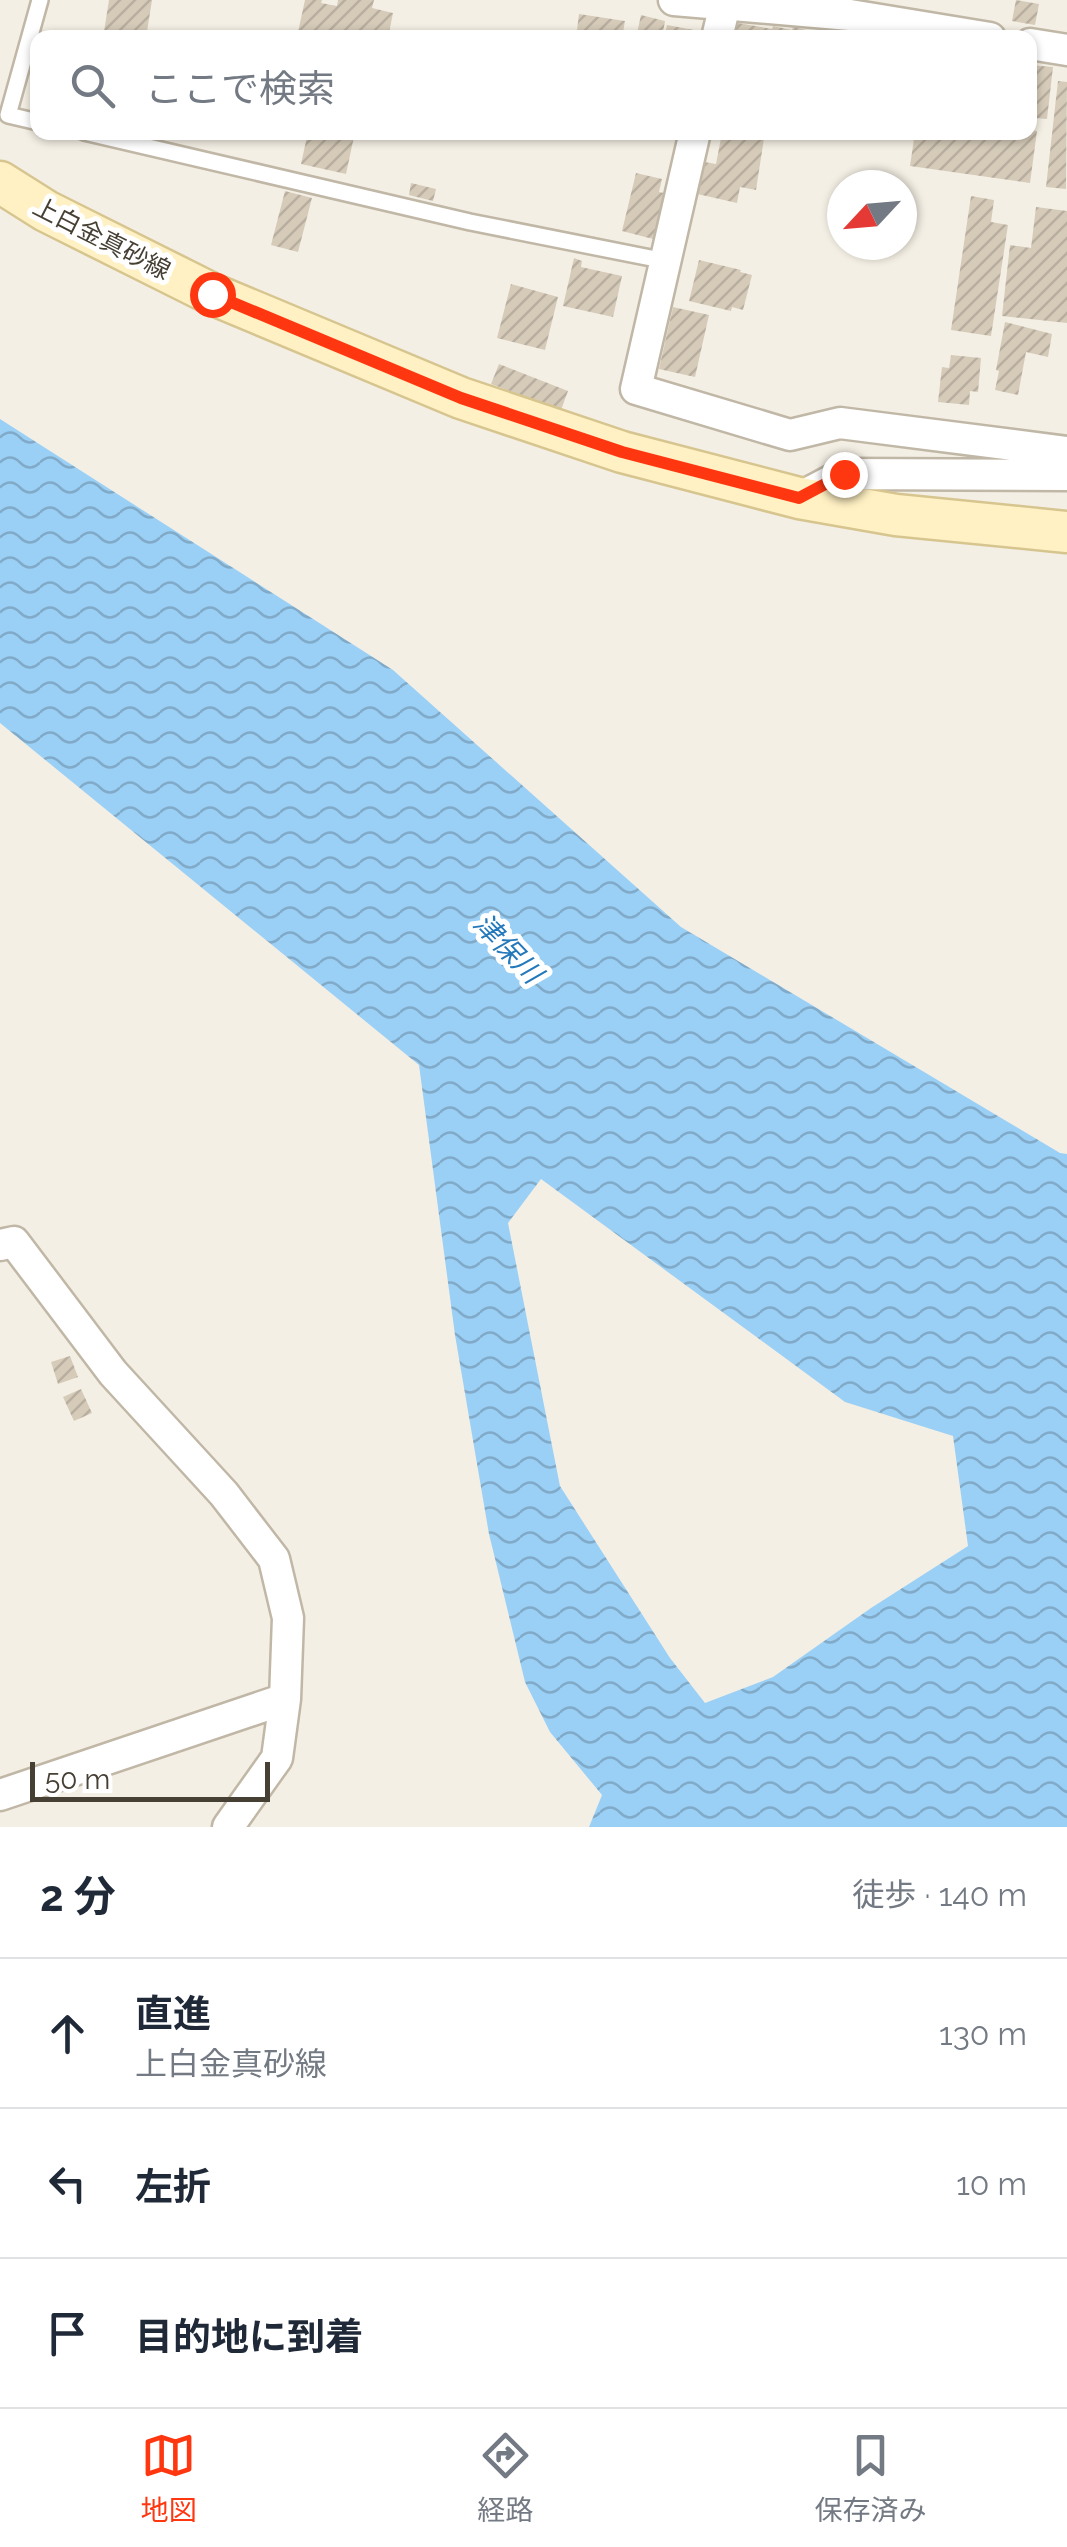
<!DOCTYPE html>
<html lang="ja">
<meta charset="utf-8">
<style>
body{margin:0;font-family:Raleway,"Noto Sans JP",sans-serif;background:#f6f6f7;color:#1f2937}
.compass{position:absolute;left:827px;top:170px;width:90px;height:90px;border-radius:50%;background:#fff;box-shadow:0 2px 8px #0004;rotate:244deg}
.scale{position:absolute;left:30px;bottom:25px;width:240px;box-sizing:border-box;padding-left:10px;border:5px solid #463f34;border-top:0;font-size:28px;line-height:35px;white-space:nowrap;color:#463f34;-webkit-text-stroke:8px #fff;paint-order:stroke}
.stop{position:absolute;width:30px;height:30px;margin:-22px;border:8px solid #ff3710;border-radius:50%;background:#fff}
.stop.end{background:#ff3710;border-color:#fff;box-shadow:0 2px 10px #0008}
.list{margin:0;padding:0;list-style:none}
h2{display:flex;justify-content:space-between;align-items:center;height:130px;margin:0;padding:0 40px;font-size:42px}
h2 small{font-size:32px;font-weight:400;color:#747a83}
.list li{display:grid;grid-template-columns:65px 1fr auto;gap:30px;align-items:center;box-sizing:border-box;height:150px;padding:0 40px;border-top:2px solid #e0e1e3}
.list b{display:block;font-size:38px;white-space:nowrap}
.list p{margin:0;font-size:32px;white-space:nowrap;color:#747a83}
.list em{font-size:32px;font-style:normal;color:#747a83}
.icon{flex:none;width:55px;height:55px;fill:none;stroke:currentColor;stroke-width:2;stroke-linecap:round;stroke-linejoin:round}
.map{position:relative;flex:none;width:1067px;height:1827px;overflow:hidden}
.search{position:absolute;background:#fff;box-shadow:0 2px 8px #0004;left:30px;right:30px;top:30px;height:110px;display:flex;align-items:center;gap:25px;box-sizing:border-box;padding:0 35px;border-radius:20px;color:#747a83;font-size:38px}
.sheet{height:580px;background:#fff}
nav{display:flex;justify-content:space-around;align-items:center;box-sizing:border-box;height:140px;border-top:2px solid #e0e1e3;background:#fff;font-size:28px;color:#747a83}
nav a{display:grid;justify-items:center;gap:5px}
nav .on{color:#ff3710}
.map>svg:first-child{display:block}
.water{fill:url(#water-waves);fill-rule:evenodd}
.building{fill:url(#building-hatch)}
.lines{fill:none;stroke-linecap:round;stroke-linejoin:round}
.service-casing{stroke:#c0b7a6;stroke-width:20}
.minor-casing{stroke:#c0b7a6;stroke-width:35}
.secondary-casing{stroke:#d7c590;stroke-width:45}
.service{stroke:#fff;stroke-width:15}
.minor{stroke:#fff;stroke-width:30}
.secondary{stroke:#fff1c3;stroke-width:40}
.route{stroke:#ff3710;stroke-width:12}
.labels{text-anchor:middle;stroke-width:10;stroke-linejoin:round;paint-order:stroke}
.street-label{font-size:25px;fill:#463f34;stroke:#fff}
.water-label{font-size:28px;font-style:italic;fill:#2479bb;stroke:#fff}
</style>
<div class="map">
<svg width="1067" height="1827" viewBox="0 0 1067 1827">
<defs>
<pattern id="water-waves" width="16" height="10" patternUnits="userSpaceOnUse" patternTransform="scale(2.5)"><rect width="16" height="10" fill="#9bd0f6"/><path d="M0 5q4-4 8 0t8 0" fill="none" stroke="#80aac8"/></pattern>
<pattern id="building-hatch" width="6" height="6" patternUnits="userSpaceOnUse" patternTransform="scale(2.5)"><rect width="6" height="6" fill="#d6cbb9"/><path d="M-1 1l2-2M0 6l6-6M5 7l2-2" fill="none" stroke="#b9afa0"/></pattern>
</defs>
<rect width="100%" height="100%" fill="#f4efe4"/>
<!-- water -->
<path class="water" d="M0 419 393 670 681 927 1060 1153 1067 1154V1827H589L602 1795 550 1732 525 1682 489 1534 455 1335 419 1065 0 723ZM541 1179 845 1402 953 1436 968 1546 871 1608 773 1677 705 1703 670 1658 560 1486 508 1223Z"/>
<!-- building -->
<path class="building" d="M109 0H152L146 38H103Z
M305 0H322L321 3 337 6 338 0H374L372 8 393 13 388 38H343L331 35V38H324L298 32Z
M1016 0 1039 4 1035 25 1012 21Z
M579 14 625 21 622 38H576Z
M641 15 665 21 662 38H636Z
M738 23 772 29 773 26 792 30 793 27 811 31 810 38H731L733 28Z
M667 25 699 31 698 38H664Z
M1030 65 1053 67 1047 119 1034 118 1035 108H1030Z
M1058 81 1067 82 1066 189 1046 187Z
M1030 130 1037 131 1030 183 910 166 915 132H1030Z
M308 132H355L346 174 301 164Z
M718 132H765L756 190 740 187 737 203 693 193 699 161 716 164 721 138 717 137Z
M636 173 662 179 659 192 664 193 653 239 622 231Z
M411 183 436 189 433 201 409 195Z
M285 191 312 198 298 252 271 245Z
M971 196 994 200 991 222 1008 225 991 336 951 330Z
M1036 207 1067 211V323L1002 316 1010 245 1031 248Z
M574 258 582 261 581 267 622 276 613 317 563 306Z
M699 260 741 270 740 272 752 275 743 310 732 307 731 311 689 301Z
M511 284 558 297 545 350 497 338Z
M673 307 709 315 695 377 659 369Z
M1005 322 1052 334 1048 357 1026 352 1018 395 995 390 999 371 996 370Z
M951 355 981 358 978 392 970 391 969 405 938 402 942 367 949 368Z
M499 364 568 391 561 410 491 384Z
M70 1356 78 1377 58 1384 51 1362Z
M81 1389 92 1413 74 1421 63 1397Z"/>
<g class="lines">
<!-- service casing -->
<g class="service-casing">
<path id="service" d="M38 122 8 115 40 0
M84 132 470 222 666 261"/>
</g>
<!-- minor casing -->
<g class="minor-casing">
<path id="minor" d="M674 0 850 15 990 38
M717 38 725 4
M1030 44 1067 50
M695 132 636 389 790 435 840 423 1067 452
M799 498 844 474 1067 475
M0 1245 14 1242 113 1373 224 1494 274 1559 288 1618 285 1699 277 1758 228 1827
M0 1795 285 1699"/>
</g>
<!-- secondary casing -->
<g class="secondary-casing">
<path id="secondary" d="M0 182 46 211 212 294 461 398 622 452 799 498 896 515 1067 532"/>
</g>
<!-- service -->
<use href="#service" class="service"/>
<!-- minor -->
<use href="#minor" class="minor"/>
<!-- secondary -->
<use href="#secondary" class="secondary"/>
</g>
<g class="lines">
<!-- route -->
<path class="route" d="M212 294 461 398 622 452 799 498 844 474"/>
</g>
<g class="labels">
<!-- street labels -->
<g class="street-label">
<text transform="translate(102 238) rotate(27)" y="9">上白金真砂線</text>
</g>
<!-- water labels -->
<g class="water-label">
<text transform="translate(508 948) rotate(46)" y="10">津保川</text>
</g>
</g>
</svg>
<svg class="compass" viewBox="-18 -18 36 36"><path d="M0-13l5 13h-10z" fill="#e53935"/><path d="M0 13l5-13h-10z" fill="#747a83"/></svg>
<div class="scale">50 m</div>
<div class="stop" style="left:212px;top:294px"></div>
<div class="stop end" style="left:844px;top:474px"></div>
<div class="search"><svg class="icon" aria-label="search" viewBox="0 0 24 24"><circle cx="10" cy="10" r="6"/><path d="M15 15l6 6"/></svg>ここで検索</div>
</div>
<section class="sheet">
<h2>2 分<small>徒歩 · 140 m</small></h2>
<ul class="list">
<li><svg class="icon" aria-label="ahead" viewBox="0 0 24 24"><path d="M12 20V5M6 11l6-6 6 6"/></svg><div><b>直進</b><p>上白金真砂線</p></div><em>130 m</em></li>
<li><svg class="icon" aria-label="left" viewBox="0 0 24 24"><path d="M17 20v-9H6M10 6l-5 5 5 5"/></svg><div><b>左折</b></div><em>10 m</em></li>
<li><svg class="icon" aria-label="arrive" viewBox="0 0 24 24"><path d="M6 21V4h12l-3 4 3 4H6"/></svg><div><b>目的地に到着</b></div></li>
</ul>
</section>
<nav>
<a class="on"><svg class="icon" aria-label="map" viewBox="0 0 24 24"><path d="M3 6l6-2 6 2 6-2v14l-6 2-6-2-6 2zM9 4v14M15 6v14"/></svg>地図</a>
<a><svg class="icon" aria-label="directions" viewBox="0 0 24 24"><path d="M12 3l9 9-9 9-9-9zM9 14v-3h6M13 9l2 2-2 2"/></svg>経路</a>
<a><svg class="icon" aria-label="saved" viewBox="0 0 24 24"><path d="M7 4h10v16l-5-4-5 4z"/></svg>保存済み</a>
</nav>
